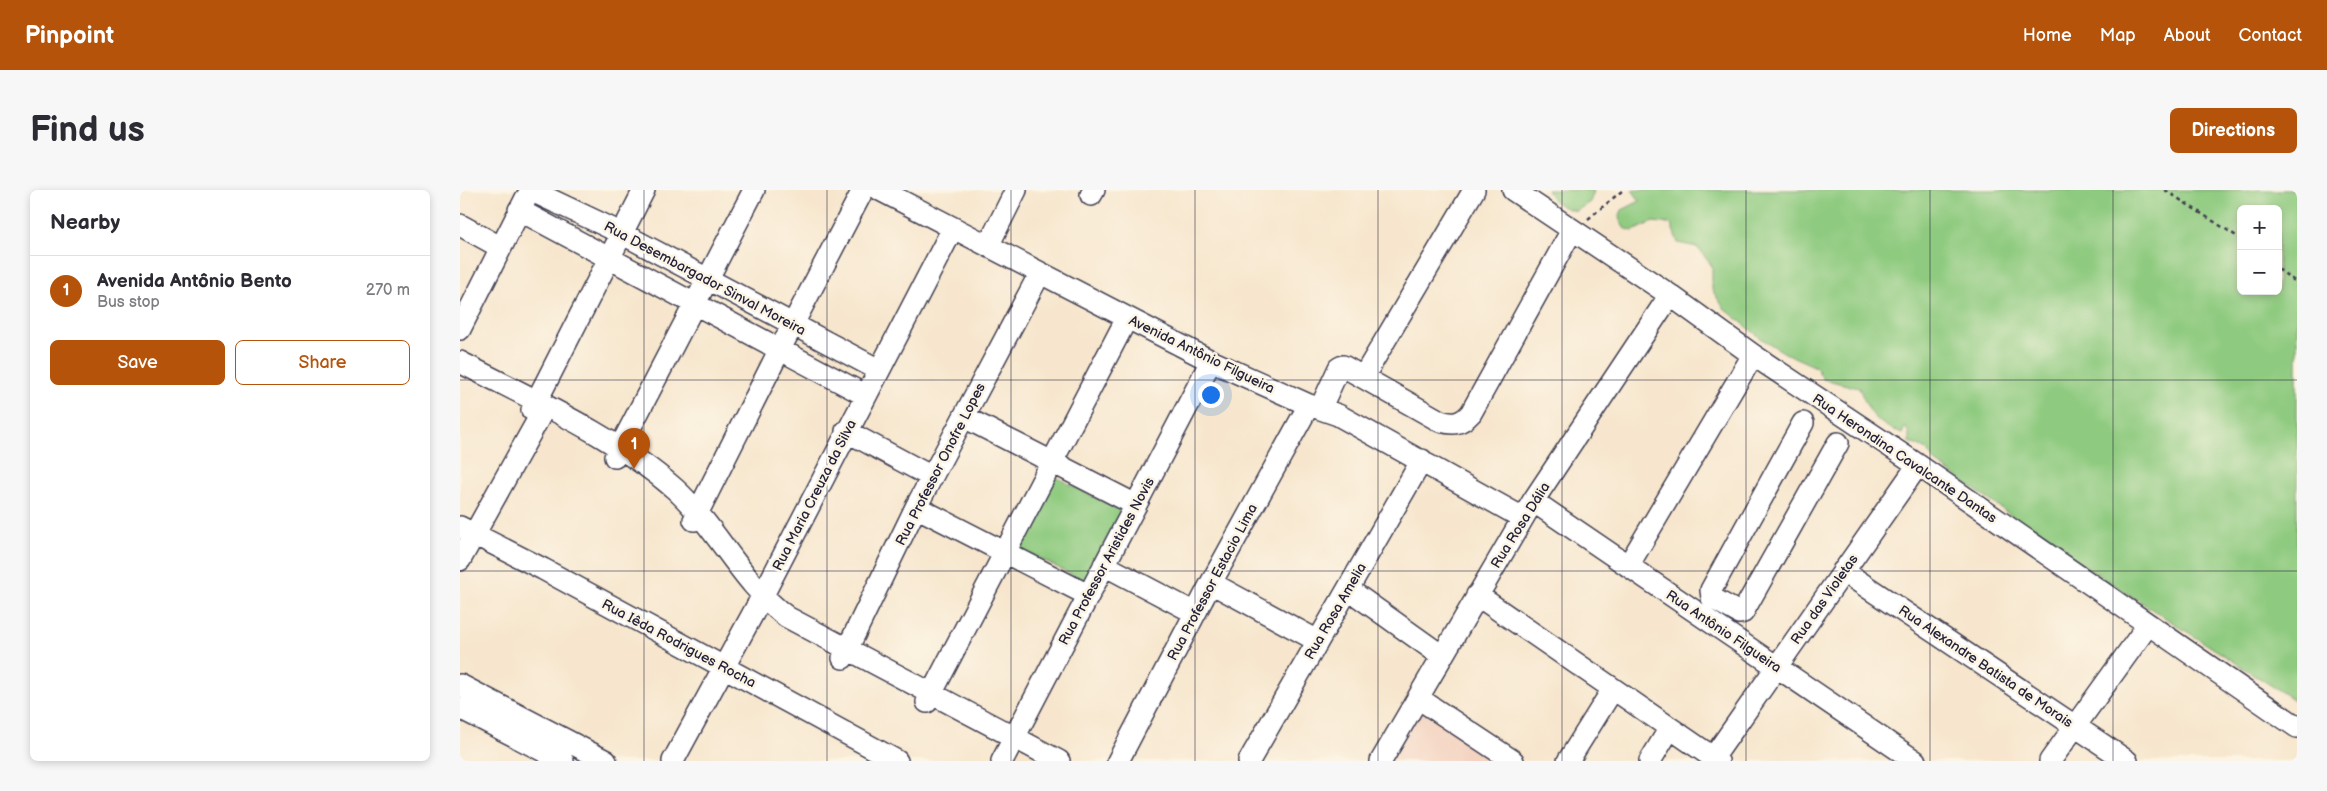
<!DOCTYPE html>
<meta charset="utf-8">
<style>
body{margin:0;font-family:"Balsamiq Sans",sans-serif;background:#f7f7f7;color:#2b2b33}
.controls{position:absolute;right:15px;top:15px;display:grid;overflow:hidden;border-radius:8px;box-shadow:0 2px 8px #0003}
.controls button{width:45px;height:45px;display:grid;place-items:center;padding:0;border:0;border-bottom:1px solid #e1e1e2;background:#fff;color:#2b2b33;font:25px sans-serif}
.you{position:absolute;left:750px;top:204px;width:18px;height:18px;margin:-12px;border:4px solid #fff;border-radius:50%;background:#1a73e8;box-shadow:0 0 0 8px #1a73e833}
.badge{display:grid;place-items:center;width:32px;height:32px;border-radius:50%;background:#b45309;color:#fff;font-size:16px;font-weight:700}
.pin{position:absolute;translate:-50% -41px;filter:drop-shadow(0 1px 2px #0008)}
.pin::after{content:'';position:absolute;top:26px;width:18px;height:15px;background:inherit;clip-path:polygon(0 0,100% 0,50% 100%)}
.list{margin:0;padding:0;list-style:none}
h2{display:flex;justify-content:space-between;align-items:center;height:65px;margin:0;padding:0 20px;font-size:21px}
h2 small{font-size:16px;font-weight:400;color:#7c7c81}
.list li{display:grid;grid-template-columns:32px 1fr auto;gap:15px;align-items:center;box-sizing:border-box;height:70px;padding:0 20px;border-top:1px solid #e1e1e2}
.list b{display:block;font-size:19px;white-space:nowrap}
.list p{margin:0;font-size:16px;white-space:nowrap;color:#7c7c81}
.list em{font-size:16px;font-style:normal;color:#7c7c81}
.actions{display:flex;gap:10px;padding:15px 20px}
.actions a{flex:1;padding:11px 0;border:1px solid #b45309;border-radius:8px;text-align:center;font-size:18px;color:#b45309}
.actions .main{background:#b45309;color:#fff}
.map{position:relative;flex:none;width:1837px;height:571px;overflow:hidden;border-radius:8px}
header{display:flex;align-items:center;gap:30px;box-sizing:border-box;height:70px;padding:0 25px;background:#b45309;color:#fff}
header strong{font-size:24px}
nav{display:flex;gap:28px;margin-inline-start:auto;font-size:18px}
.intro{display:flex;align-items:center;justify-content:space-between;box-sizing:border-box;height:120px;padding:0 30px}
h1{margin:0;font-size:35px}
.button{padding:12px 22px;border-radius:8px;background:#b45309;color:#fff;font-size:18px;font-weight:700}
main{display:flex;gap:30px;padding:0 30px}
aside{flex:1;background:#fff;border-radius:8px;box-shadow:0 2px 8px #0003}
.map>svg:first-child{display:block}
.built{fill:#f4d3c1}
.green{fill:#8eca7f;stroke:#58765d;fill-rule:evenodd}
.lines{fill:none;stroke-linecap:round;stroke-linejoin:round}
.minor-casing{stroke:#423f51;stroke-width:24}
.path{stroke:#423f51;stroke-width:2.5;stroke-dasharray:4 4;stroke-linecap:butt}
.minor{stroke:#fff;stroke-width:21}
.grid{fill:none;stroke:#22223b;stroke-width:1;stroke-opacity:0.55}
.labels{text-anchor:middle;stroke-width:5;stroke-linejoin:round;paint-order:stroke}
.street-label{font-size:14px;fill:#22223b;stroke:#fcf5e5}
</style>
<header>
<strong>Pinpoint</strong>
<nav><a>Home</a><a>Map</a><a>About</a><a>Contact</a></nav>
</header>
<div class="intro"><h1>Find us</h1><a class="button">Directions</a></div>
<main>
<aside>
<h2>Nearby<small></small></h2>
<ul class="list">
<li><span class="badge">1</span><div><b>Avenida Antônio Bento</b><p>Bus stop</p></div><em>270 m</em></li>
</ul>
<div class="actions"><a class="main">Save</a><a>Share</a></div>
</aside>
<div class="map">
<svg width="1837" height="571" viewBox="0 0 1837 571">
<rect width="100%" height="100%" fill="#fcf5e5"/>
<filter id="ink" filterUnits="userSpaceOnUse"><feTurbulence type="fractalNoise" baseFrequency=".02" numOctaves="2"/><feDisplacementMap in="SourceGraphic" scale="10" xChannelSelector="R" yChannelSelector="G"/><feConvolveMatrix kernelMatrix="1 2 1 2 8 2 1 2 1" color-interpolation-filters="sRGB"/></filter>
<filter id="wash" filterUnits="userSpaceOnUse"><feTurbulence type="fractalNoise" baseFrequency=".0096" numOctaves="4" result="noise"/><feDisplacementMap in="SourceGraphic" scale="20" xChannelSelector="R" yChannelSelector="G"/><feGaussianBlur stdDeviation="1.12" result="paint"/><feColorMatrix in="noise" values="0 0 0 0 0 0 0 0 0 0 0 0 0 0 0 0 0 1.4 0 .05"/><feComposite in="paint" operator="in"/></filter>
<g filter="url(#wash)">
<rect width="100%" height="100%" fill="#f7e6cd"/>
<!-- built -->
<path class="built" d="M963 519 1052 571H931Z"/>
<!-- green -->
<path class="green" d="M1087 0H1133L1134 1 1130 12 1116 21C1103 18 1093 13 1087 0Z
M1172 0H1837V512L1607 365 1474 271 1467 260 1449 252V243L1445 237 1442 244C1414 232 1410 224 1399 198L1363 189 1356 177 1325 163 1302 149 1264 118 1252 100V76L1237 57 1218 53 1211 34 1193 32 1173 41 1164 38 1159 28 1162 20 1180 11ZM1781 19H1818V101H1781Z
M596 287 661 321 624 391 559 358Z"/>
</g>
<g filter="url(#ink)">
<g class="lines">
<!-- minor casing -->
<g class="minor-casing">
<path id="minor" d="M70 0 161 43 419 180
M420 0 751 171 849 215 878 225 1063 328
M1053 0 1210 105 1293 165 1458 275 1837 537
M631 5 634 0
M59 20 405 205
M0 35 40 57
M528 56 556 0
M0 139 66 8
M0 172C73 210 153 245 215 299 257 337 282 394 327 427L599 571
M904 186 1014 0
M861 217 879 178 883 176 980 231C994 235 1001 234 1011 223L1112 40
M72 220 184 0
M504 227 676 315
M1343 233 1251 400 1252 408 1279 423 1283 422 1378 253
M386 241 472 287
M155 267 294 0
M1073 311 1455 571
M456 317 628 405
M234 330 320 159 403 0
M0 337 83 379 437 571
M0 370 85 217
M644 375 735 423
M1168 376 1293 165
M1383 381 1667 571
M751 393 858 451
M888 399 982 466
M1017 405 1258 571
M383 468 456 317 580 83
M0 495 146 571
M958 508 1053 571
M467 512 667 128
M0 518 103 571
M1253 568 1458 275
M213 571 303 405 493 38
M542 571 751 171
M658 571 751 393 849 215
M789 571 962 270
M921 571 1073 311 1210 105
M1108 571 1153 499
M1190 571 1210 538
M1590 571 1688 435"/>
</g>
<!-- path -->
<path class="path" d="M1705 0 1781 49
M1128 29 1163 0
M1818 79 1837 93"/>
<!-- minor -->
<use href="#minor" class="minor"/>
</g>
</g>
<!-- grid -->
<path class="grid" d="M184 0V571M367 0V571M551 0V571M735 0V571M918 0V571M1102 0V571M1286 0V571M1470 0V571M1653 0V571M0 190H1837M0 381H1837"/>
<g class="labels">
<!-- street labels -->
<g class="street-label">
<text transform="translate(245 88) rotate(28)" y="5">Rua Desembargador Sinval Moreira</text>
<text transform="translate(742 164) rotate(26)" y="5">Avenida Antônio Filgueira</text>
<text transform="translate(1445 268) rotate(34)" y="5">Rua Herondina Cavalcante Dantas</text>
<text transform="translate(480 274) rotate(-63)" y="5">Rua Professor Onofre Lopes</text>
<text transform="translate(354 305) rotate(-63)" y="5">Rua Maria Creuza da Silva</text>
<text transform="translate(1060 335) rotate(-58)" y="5">Rua Rosa Dália</text>
<text transform="translate(646 371) rotate(-62)" y="5">Rua Professor Aristides Novis</text>
<text transform="translate(752 392) rotate(-62)" y="5">Rua Professor Estacio Lima</text>
<text transform="translate(1364 409) rotate(-55)" y="5">Rua das Violetas</text>
<text transform="translate(875 421) rotate(-60)" y="5">Rua Rosa Amelia</text>
<text transform="translate(1264 441) rotate(34)" y="5">Rua Antônio Filgueira</text>
<text transform="translate(219 453) rotate(28)" y="5">Rua Iêda Rodrigues Rocha</text>
<text transform="translate(1526 476) rotate(34)" y="5">Rua Alexandre Batista de Morais</text>
</g>
</g>
</svg>
<div class="controls">
<button>+</button>
<button>−</button>
</div>
<div class="you"></div>
<div class="pin badge" style="left:174px;top:279px">1</div>
</div>
</main>
